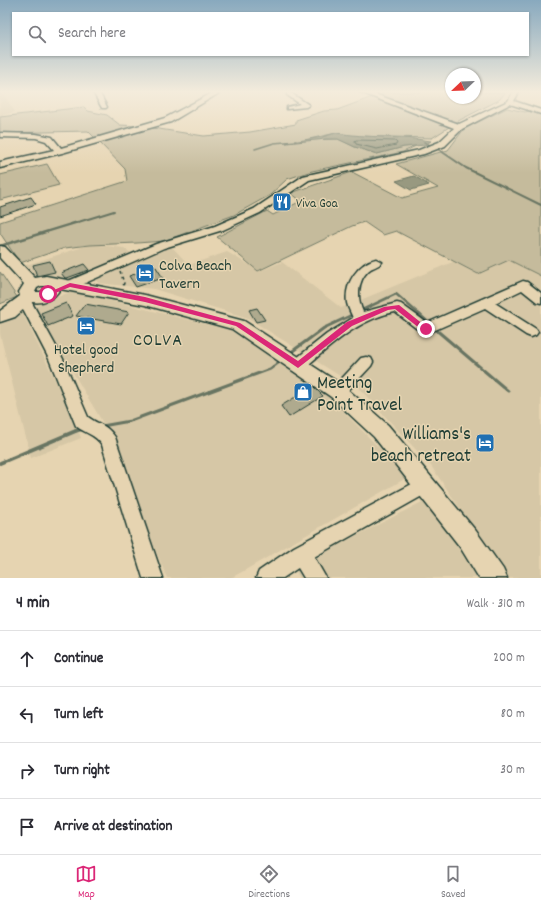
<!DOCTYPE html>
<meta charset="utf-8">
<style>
body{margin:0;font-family:Dekko,sans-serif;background:#f7f7f7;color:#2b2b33}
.compass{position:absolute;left:445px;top:68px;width:36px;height:36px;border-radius:50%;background:#fff;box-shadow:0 1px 3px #0004;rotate:247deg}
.stop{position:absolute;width:12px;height:12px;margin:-9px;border:3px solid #db2777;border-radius:50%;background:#fff}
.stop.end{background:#db2777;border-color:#fff;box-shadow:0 1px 4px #0008}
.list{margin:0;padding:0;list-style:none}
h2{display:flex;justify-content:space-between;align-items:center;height:52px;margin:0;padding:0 16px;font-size:17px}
h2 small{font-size:13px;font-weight:400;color:#7c7c81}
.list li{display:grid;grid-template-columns:26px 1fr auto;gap:12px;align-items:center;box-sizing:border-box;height:56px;padding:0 16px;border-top:1px solid #e1e1e2}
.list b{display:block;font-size:15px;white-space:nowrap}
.list em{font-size:13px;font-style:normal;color:#7c7c81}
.icon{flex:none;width:22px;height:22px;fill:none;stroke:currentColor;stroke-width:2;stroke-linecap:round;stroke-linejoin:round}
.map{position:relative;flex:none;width:541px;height:578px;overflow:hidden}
.search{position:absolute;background:#fff;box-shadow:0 1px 3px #0004;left:12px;right:12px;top:12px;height:44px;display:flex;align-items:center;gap:10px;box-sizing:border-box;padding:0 14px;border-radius:0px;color:#7c7c81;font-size:15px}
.sheet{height:276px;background:#fff}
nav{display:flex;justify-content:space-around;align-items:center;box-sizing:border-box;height:56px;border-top:1px solid #e1e1e2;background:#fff;font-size:11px;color:#7c7c81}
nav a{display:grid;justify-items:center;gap:2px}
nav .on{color:#db2777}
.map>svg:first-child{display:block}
.built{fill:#d6c7a6}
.green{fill:#c5bb9c;stroke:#727c68}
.water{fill:#989980;stroke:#687462}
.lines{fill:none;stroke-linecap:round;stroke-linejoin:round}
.shore{stroke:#4f6252;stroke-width:1}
.stream-far4{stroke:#687462;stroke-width:1.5}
.stream-far3{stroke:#687462;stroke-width:2}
.stream-far2{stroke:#687462;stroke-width:2.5}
.stream-far1{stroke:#687462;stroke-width:3}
.stream{stroke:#687462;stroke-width:4}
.building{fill:#afaa8e;stroke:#1f3d34}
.minor-casing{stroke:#1f3d34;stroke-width:3}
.major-casing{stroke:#1f3d34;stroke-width:3}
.path{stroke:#1f3d34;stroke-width:1.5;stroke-dasharray:3 3;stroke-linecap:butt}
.minor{fill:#e6d4b1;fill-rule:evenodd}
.major{fill:#e6d4b1;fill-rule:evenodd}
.route{fill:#db2777}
.labels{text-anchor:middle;stroke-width:3;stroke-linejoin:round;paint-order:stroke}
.far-poi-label{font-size:13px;fill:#1f3d34;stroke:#e6d4b1;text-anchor:start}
.poi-label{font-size:16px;fill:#1f3d34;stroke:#e6d4b1;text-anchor:start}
.quarter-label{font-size:18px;letter-spacing:1px;fill:#1f3d34;stroke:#e6d4b1}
.near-poi-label{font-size:19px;fill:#1f3d34;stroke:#e6d4b1;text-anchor:start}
</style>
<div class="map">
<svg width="541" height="578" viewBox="0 0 541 578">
<rect width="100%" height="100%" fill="#e6d4b1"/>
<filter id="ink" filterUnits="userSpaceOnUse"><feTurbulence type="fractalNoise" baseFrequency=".025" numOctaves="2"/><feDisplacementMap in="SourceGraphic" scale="8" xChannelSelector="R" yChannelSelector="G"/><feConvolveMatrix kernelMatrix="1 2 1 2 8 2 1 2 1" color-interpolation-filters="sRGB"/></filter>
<g filter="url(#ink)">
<!-- built -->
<path class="built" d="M0 92H2L15 112 0 116Z
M92 244 124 248 131 253 72 280 34 277 23 266Z
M172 247 189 265 227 252 260 271 282 262 341 308 455 261 478 274 509 260 541 276V578H508L431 466 359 388 248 318 154 289 98 283 95 277Z
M72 291 230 330 311 379 408 477 231 578H167L106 428 34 307Z
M22 312 76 423 81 438 31 458 0 334V321Z
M426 500 478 578H300L296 572 305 562Z"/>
<!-- green -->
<path class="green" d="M386 92H451V98H475V92H506L499 100 460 120 432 138 352 136 336 133 305 140 338 139 355 147 377 154 404 147 416 146 403 152 312 171 287 179 270 195 234 215 164 241 137 243 90 245 65 248 20 263 0 233V222L127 181 125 169 99 142 146 127 204 136 250 132 296 124V120L324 111 337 110Z
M84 107 88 111 107 115 120 125 139 126 96 139 88 131 0 133V117Z
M507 108 525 112 533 110 541 113V276L509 260 478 274 396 231 383 235 364 222 352 226 258 271 217 237 267 211 273 215 301 201 291 193 352 172 402 198 438 188 396 164 448 150 464 129Z
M47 164 59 185 0 200V175Z
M0 272 17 297 0 304Z"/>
<!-- water -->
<path class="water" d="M336 133C367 138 399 136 431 141L425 145 404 147 377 154 355 147 338 139H326L286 143 322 137Z
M414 176 429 185 411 190 396 181Z"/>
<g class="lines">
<!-- shore -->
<path class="shore" d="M357 140 395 141 397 143 396 145 377 149 356 144 355 141Z"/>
<!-- stream-far4 -->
<path class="stream-far4" d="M424 142 440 150
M255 149 274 143 296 141"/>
<!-- stream-far3 -->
<path class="stream-far3" d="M438 149 466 168 541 205
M75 223 114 211"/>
<!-- stream-far2 -->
<path class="stream-far2" d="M0 246 78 222
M360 311 396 294 420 315
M352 315 354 314"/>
<!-- stream-far1 -->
<path class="stream-far1" d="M419 314 430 324
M434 328 508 391
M290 353 324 328 354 314
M102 426 130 421 270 369 282 360
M75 431 85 429"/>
<!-- stream -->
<path class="stream" d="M0 463 78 430"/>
</g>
<!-- building -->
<path class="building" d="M31 197 36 204 0 216V207Z
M50 261 55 272 37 276 33 265Z
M84 264 89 270 67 278H65L61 273Z
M156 267 163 278 136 287 129 276Z
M66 303 73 316 48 326 41 313Z
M85 304 129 312 121 324 76 316Z
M257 308 265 320 256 322 249 310Z
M313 386 323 396 289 417 281 406Z"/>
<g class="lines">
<!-- minor casing -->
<g class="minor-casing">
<path id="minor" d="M93 92H99L107 107 106 108H102Z
M214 92H221L171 122 62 153 0 168V162L54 150 46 141 36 138 0 137V133L36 134 52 137 61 148 165 118Z
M289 92 291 93 309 105 306 107 287 109V107L300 104 287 95V93Z
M360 92H369L459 124 508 101 513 92H519L514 101 541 110V114L510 104 462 129 445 146 424 154 309 180 260 213 223 230 164 248 74 288H66L64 285 66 282 156 244 215 226 254 209 303 176 419 150 439 142 454 128Z
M376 259 382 262C378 267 372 267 368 271 357 282 357 299 363 312L397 303 401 304 427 323 523 281 527 282 541 293V303L537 302 522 290 495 303 536 329 538 332 536 335 531 337 526 335 485 308 426 334 421 332 395 312C358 319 331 346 303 369L298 370 293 369 291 365 293 361 327 334 353 318C351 313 348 308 347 303 344 284 358 263 376 259Z
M25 297 29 298 31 301 63 359 88 417C100 426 105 423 115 437L163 578H143L102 445C95 434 86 434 76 426L49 359 19 301 21 298Z
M366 357 371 358 373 362 371 366 343 396 338 398 333 396 331 392 333 388 361 358Z
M425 477 431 479 434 485 431 491 314 557 326 578H304L298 568 283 578H256L259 571 294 547Z"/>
</g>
<!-- major casing -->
<g class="major-casing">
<path id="major" d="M0 246 5 247 35 278 46 276 145 295 244 321 345 387 388 425 476 531 503 569 507 578H479L460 547 374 437 331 397 232 329 145 305 60 289C54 299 44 304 32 302L15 317 0 322V311L20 296 19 292 24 284 0 258ZM41 286H46L42 292H35L37 288Z"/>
</g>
<!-- path -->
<path class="path" d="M120 271 124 283 123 286"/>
<!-- minor -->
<use href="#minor" class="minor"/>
<!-- major -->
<use href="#major" class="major"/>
</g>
</g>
<!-- sky -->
<linearGradient id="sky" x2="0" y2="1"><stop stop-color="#88a9be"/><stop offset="0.53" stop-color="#f4ecdc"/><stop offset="1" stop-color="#f4ecdc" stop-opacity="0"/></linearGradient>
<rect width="541" height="173" fill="url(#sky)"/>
<!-- route -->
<path class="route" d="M70 283 145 297 240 323 298 361 347 322 384 307 399 305 429 329 428 331H423L395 309 388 310 352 326 298 368 236 326 145 302 70 287 48 296 45 294Z"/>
<!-- icons -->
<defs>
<g id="restaurant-square" transform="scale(1)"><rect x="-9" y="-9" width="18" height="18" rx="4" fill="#1f6fb2" stroke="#e6d4b1"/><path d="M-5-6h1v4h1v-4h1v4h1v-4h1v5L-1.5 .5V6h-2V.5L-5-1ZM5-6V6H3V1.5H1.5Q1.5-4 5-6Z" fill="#fff"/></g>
<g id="hotel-square" transform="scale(1)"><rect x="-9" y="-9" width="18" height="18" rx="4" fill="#1f6fb2" stroke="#e6d4b1"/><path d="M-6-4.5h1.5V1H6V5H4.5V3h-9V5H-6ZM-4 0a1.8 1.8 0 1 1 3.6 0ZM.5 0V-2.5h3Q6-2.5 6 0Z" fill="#fff"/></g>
<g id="shop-square" transform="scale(1)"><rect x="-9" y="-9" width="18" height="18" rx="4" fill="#1f6fb2" stroke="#e6d4b1"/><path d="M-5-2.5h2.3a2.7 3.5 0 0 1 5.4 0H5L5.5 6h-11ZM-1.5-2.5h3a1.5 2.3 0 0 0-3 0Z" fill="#fff"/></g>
</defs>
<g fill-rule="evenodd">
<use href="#restaurant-square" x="282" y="202"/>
<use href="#hotel-square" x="145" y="273"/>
<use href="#hotel-square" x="86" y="326"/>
<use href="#shop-square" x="303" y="392"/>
<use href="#hotel-square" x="485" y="443"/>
</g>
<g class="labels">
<!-- far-poi labels -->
<g class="far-poi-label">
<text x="296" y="207">Viva Goa</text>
</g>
<!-- poi labels -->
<g class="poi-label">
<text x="159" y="270">Colva Beach<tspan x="159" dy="18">Tavern</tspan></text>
<text x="86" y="354" text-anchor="middle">Hotel good<tspan x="86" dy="18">Shepherd</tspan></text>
</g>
<!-- quarter labels -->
<g class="quarter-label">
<text x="158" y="345">COLVA</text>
</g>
<!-- near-poi labels -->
<g class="near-poi-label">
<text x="317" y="388">Meeting<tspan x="317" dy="22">Point Travel</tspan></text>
<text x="471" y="439" text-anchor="end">Williams's<tspan x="471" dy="22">beach retreat</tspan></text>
</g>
</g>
</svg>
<svg class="compass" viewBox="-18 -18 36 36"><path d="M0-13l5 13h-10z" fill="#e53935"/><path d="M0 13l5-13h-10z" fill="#7c7c81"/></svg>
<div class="stop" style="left:48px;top:294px"></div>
<div class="stop end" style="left:426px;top:329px"></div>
<div class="search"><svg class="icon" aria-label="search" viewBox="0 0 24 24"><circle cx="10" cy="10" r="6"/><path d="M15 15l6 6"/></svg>Search here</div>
</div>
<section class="sheet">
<h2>4 min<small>Walk · 310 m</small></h2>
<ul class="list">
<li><svg class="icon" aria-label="ahead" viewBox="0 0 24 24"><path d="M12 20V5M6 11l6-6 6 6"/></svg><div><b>Continue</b></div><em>200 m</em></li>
<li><svg class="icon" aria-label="left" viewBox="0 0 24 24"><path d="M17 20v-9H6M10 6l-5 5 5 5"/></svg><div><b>Turn left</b></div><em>80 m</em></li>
<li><svg class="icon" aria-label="right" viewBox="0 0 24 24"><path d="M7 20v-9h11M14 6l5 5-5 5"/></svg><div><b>Turn right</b></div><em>30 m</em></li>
<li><svg class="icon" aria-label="arrive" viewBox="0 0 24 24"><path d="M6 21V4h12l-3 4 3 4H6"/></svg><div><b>Arrive at destination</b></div></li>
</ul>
</section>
<nav>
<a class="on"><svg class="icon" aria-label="map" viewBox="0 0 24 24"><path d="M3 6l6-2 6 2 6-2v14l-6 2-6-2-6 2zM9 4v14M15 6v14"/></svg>Map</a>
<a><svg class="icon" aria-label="directions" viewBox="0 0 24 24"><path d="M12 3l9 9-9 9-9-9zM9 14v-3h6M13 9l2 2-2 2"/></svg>Directions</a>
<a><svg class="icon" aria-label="saved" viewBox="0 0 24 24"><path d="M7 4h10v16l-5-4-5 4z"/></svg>Saved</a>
</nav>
